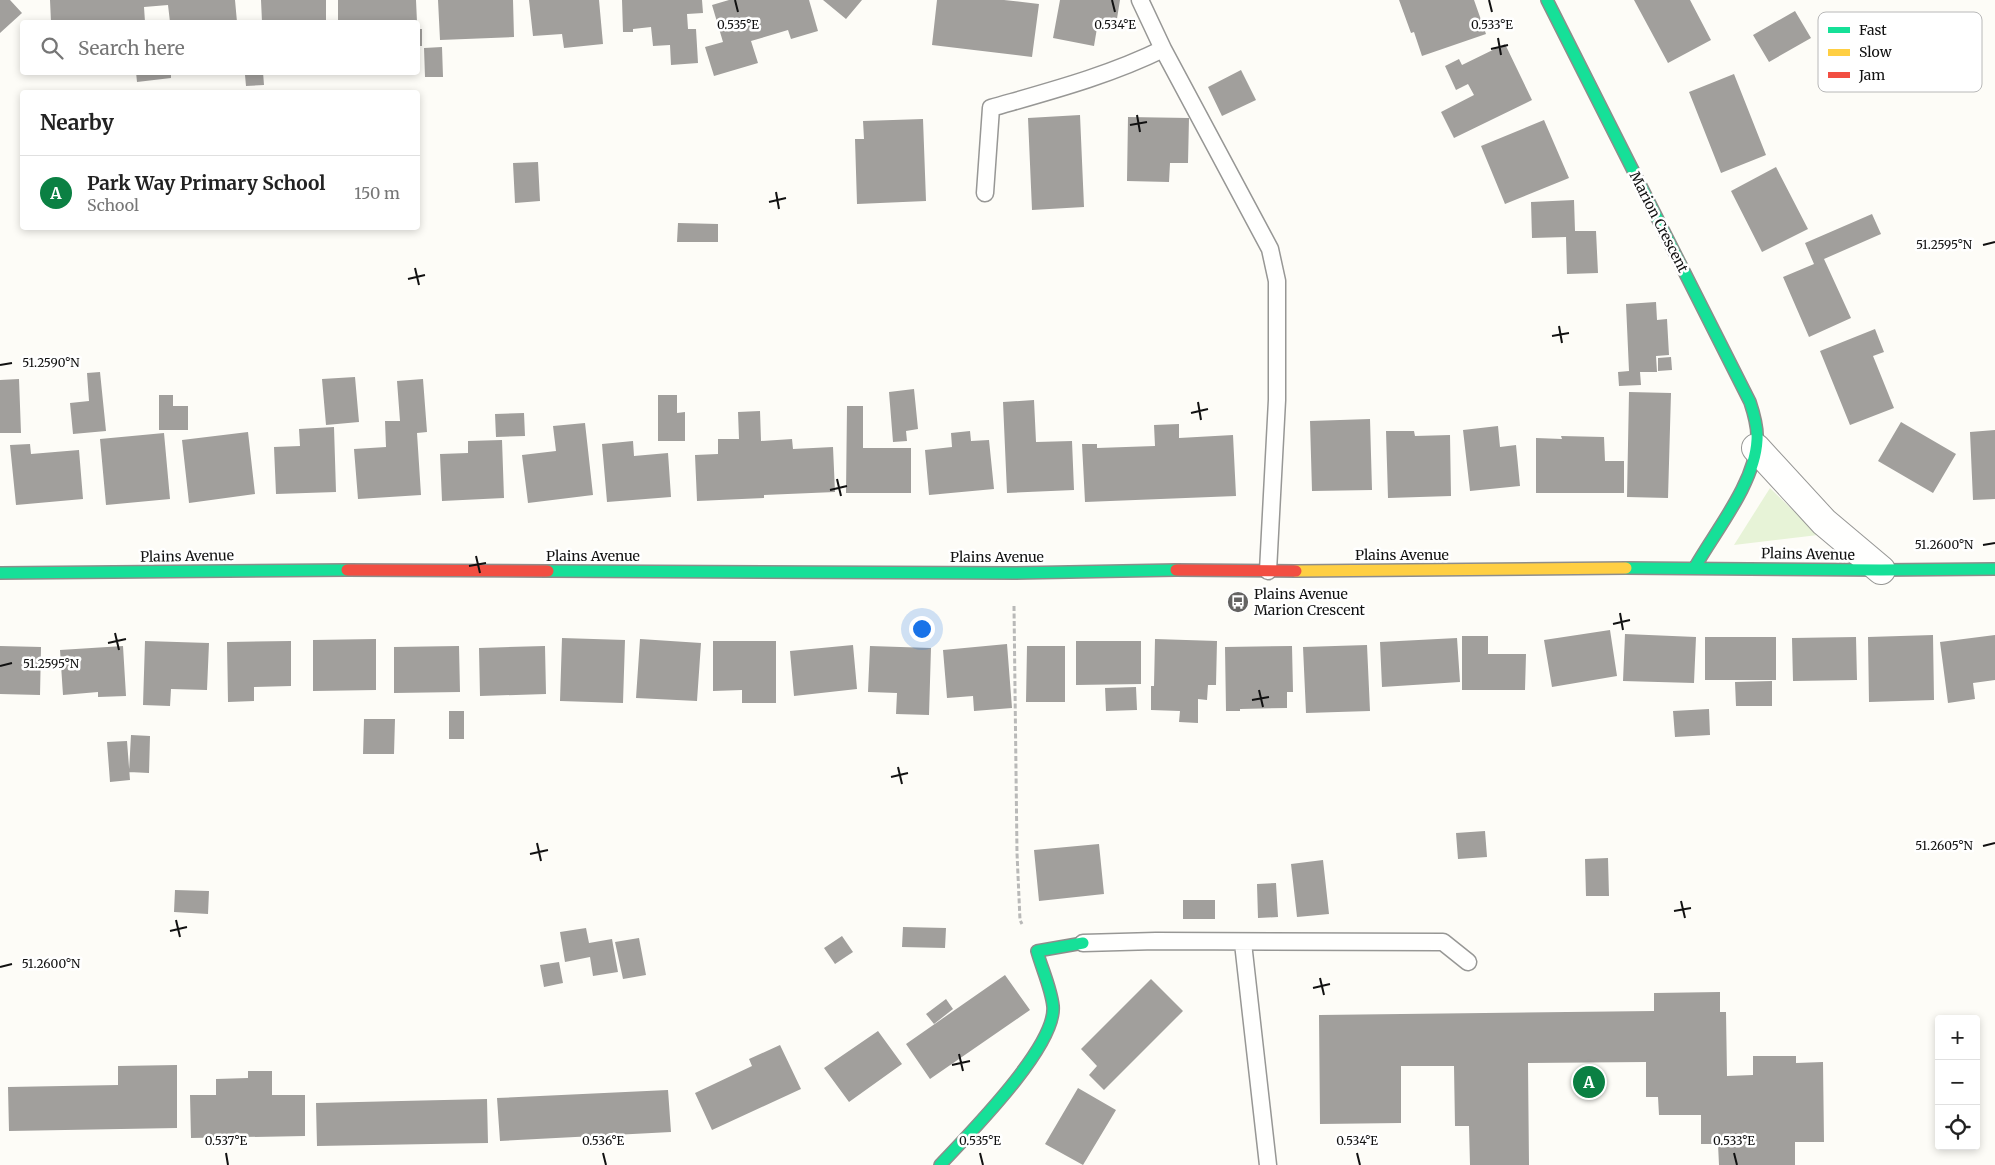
<!DOCTYPE html>
<meta charset="utf-8">
<style>
body{margin:0;font-family:Merriweather,serif;background:#f6f6f6;color:#222}
.controls{position:absolute;right:15px;bottom:15px;display:grid;overflow:hidden;border-radius:5px;box-shadow:0 2px 8px #0003}
.controls button{width:45px;height:45px;display:grid;place-items:center;padding:0;border:0;border-bottom:1px solid #e0e0e0;background:#fff;color:#222;font:25px sans-serif}
.you{position:absolute;left:921px;top:628px;width:18px;height:18px;margin:-12px;border:4px solid #fff;border-radius:50%;background:#1a73e8;box-shadow:0 0 0 8px #1a73e833}
.badge{display:grid;place-items:center;width:32px;height:32px;border-radius:50%;background:#0b8043;color:#fff;font-size:16px;font-weight:700}
.pin{position:absolute;translate:-50% -50%;border:2px solid #fff;box-shadow:0 1px 5px #0006}
.list{margin:0;padding:0;list-style:none}
h2{display:flex;justify-content:space-between;align-items:center;height:65px;margin:0;padding:0 20px;font-size:21px}
h2 small{font-size:16px;font-weight:400;color:#767676}
.list li{display:grid;grid-template-columns:32px 1fr auto;gap:15px;align-items:center;box-sizing:border-box;height:75px;padding:0 20px;border-top:1px solid #e0e0e0}
.list b{display:block;font-size:19px;white-space:nowrap}
.list p{margin:0;font-size:16px;white-space:nowrap;color:#767676}
.list em{font-size:16px;font-style:normal;color:#767676}
.icon{flex:none;width:28px;height:28px;fill:none;stroke:currentColor;stroke-width:2;stroke-linecap:round;stroke-linejoin:round}
.map{position:relative;flex:none;width:1995px;height:1165px;overflow:hidden}
.search{position:absolute;background:#fff;box-shadow:0 2px 8px #0003;left:20px;top:20px;width:400px;height:55px;display:flex;align-items:center;gap:12px;box-sizing:border-box;padding:0 18px;border-radius:5px;color:#767676;font-size:19px}
.panel{position:absolute;background:#fff;box-shadow:0 2px 8px #0003;left:20px;top:90px;width:400px;height:140px;border-radius:5px}
.map>svg:first-child{display:block}
.green{fill:#e7f3d7}
.building{fill:#a19f9c}
.lines{fill:none;stroke-linecap:round;stroke-linejoin:round}
.lane-casing{stroke:#979795;stroke-width:19}
.street-casing{stroke:#979795;stroke-width:30}
.fast-casing{stroke:#8e8d8b;stroke-width:14}
.slow-casing{stroke:#8e8d8b;stroke-width:14}
.jam-casing{stroke:#8e8d8b;stroke-width:14}
.path{stroke:#b9b9b8;stroke-width:3;stroke-dasharray:5 2.5;stroke-linecap:butt}
.lane{stroke:#fffffe;stroke-width:16}
.street{stroke:#fffffe;stroke-width:28}
.fast{stroke:#16e098;stroke-width:11}
.slow{stroke:#ffcf43;stroke-width:11}
.jam{stroke:#f24e42;stroke-width:11}
.ticks{fill:none;stroke:#111;stroke-width:2}
.labels{text-anchor:middle;stroke-width:5;stroke-linejoin:round;paint-order:stroke}
.street-label{font-size:14px;fill:#111;stroke:#fff}
.poi-label{font-size:14px;fill:#111;stroke:#fff;text-anchor:start}
.key{fill:#fff;stroke:#b8b8b8;stroke-width:1}
.key-label{font-size:14px;fill:#111}
.ticks-label{font-size:12px;text-anchor:middle;fill:#111;stroke:#fff;stroke-width:5;stroke-linejoin:round;paint-order:stroke}
</style>
<div class="map">
<svg width="1995" height="1165" viewBox="0 0 1995 1165">
<rect width="100%" height="100%" fill="#fdfcf7"/>
<!-- green -->
<path class="green" d="M1770 488 1818 535 1734 545Z"/>
<!-- building -->
<path class="building" d="M0 0H10L22 13 0 33Z
M50 0H235L237 22H170L168 5 144 7 145 22H51Z
M261 0H326V22H262Z
M338 0H416L417 22H338Z
M438 0H513L514 37 440 40Z
M529 0H599L603 44 564 48 562 34 533 36Z
M622 0H702L703 13 687 14 688 29H696L698 63 671 65 670 45 653 46 651 27 633 29V32H623Z
M729 0H809L818 31 791 39 788 30 751 41 758 63 714 76 705 47 723 42 712 5Z
M823 0H862L846 19Z
M937 0H1004L1039 4 1032 57 932 45Z
M1060 0H1120L1115 31 1097 28 1094 46 1053 38Z
M1399 0H1474L1486 34 1422 56 1414 32 1411 33Z
M1634 0H1690L1711 40 1668 63Z
M1795 11 1811 38 1769 62 1753 35Z
M418 29H422V46H418Z
M1505 44 1532 100 1454 138 1441 112 1474 95 1468 84 1456 90 1445 66 1459 59 1462 65Z
M442 47 443 77H425L424 48Z
M1241 70 1256 100 1222 116 1208 87Z
M136 72H171V78L137 82Z
M228 72H263L264 85 246 86 245 75H228Z
M1734 74 1766 155 1721 173 1689 92Z
M1080 115 1084 207 1032 210 1028 118Z
M1128 117 1189 118 1188 163H1170L1169 182 1127 181Z
M923 119 926 201 857 204 855 139H864L863 121Z
M1544 120 1569 178 1505 204 1481 146Z
M538 162 540 201 515 203 513 163Z
M1776 167 1808 229 1762 252 1731 191Z
M1574 200 1575 231H1596L1598 273 1567 274 1566 237 1532 238 1531 202Z
M1872 214 1881 234 1824 259 1851 318 1809 337 1783 277 1814 264 1805 243Z
M678 223 718 224V242H677Z
M1656 302 1657 320 1667 319 1669 355 1656 356 1657 372H1640L1641 385 1619 386 1618 372 1629 371 1626 304Z
M1875 329 1884 352 1873 356 1894 408 1850 425 1820 351Z
M1671 357 1672 370 1658 371V358Z
M100 372 106 431 73 434 70 403 89 401 87 373Z
M355 377 359 422 326 425 322 379Z
M19 379 21 433H0V380Z
M423 379 427 432 417 433 421 495 358 499 354 449 386 447 385 421H400L397 381Z
M914 389 918 429 906 431 907 441 893 442 889 392Z
M1629 392 1671 393 1668 498 1627 497Z
M159 395H173V406H188V430H159Z
M658 395H677V413L685 412V441H658Z
M1034 400 1036 442 1072 441 1074 490 1007 493 1003 402Z
M847 406H863V448H911V493H846Z
M760 411 761 441 792 439 793 449 833 447 835 492 764 495V498L697 501 695 455 718 454V439H739L738 412Z
M524 413 525 436 496 437 495 414Z
M1370 419 1372 490 1312 491 1310 421Z
M1901 422 1956 454 1933 493 1878 461Z
M585 423 593 495 528 503 522 455 556 451 553 426Z
M1179 424V438L1233 435 1236 496 1085 502 1082 444H1097V448L1155 446 1154 425Z
M1498 426 1500 447 1516 445 1520 486 1470 491 1463 430Z
M334 427 336 492 276 494 274 447 300 446 299 429Z
M1995 430V499L1973 500 1970 432Z
M970 431 971 441 989 440 994 489 929 495 925 450 952 447 951 433Z
M1386 431H1414L1415 436 1450 435 1451 496 1388 498Z
M248 432 255 494 189 503 182 440Z
M164 433 170 499 106 505 100 439Z
M1561 436 1604 437 1605 461H1624V493H1536V438L1562 439Z
M502 440 504 498 442 501 440 454 468 453V441Z
M633 441 634 456 668 453 671 497 607 502 602 444Z
M30 444 31 454 79 450 83 499 16 505 10 445Z
M1610 630 1617 676 1552 687 1544 640Z
M1625 634 1696 637 1694 683 1623 681Z
M1933 635 1934 700 1869 702 1868 637Z
M1995 635V680L1973 683 1975 699 1948 703 1940 642Z
M1462 636H1488V654H1526L1525 690H1462Z
M1705 637H1776V680H1705Z
M1856 637 1857 680 1793 681 1792 638Z
M562 638 625 640 623 703 560 701Z
M1457 638 1460 682 1382 687 1380 642Z
M376 639V690L313 691V640Z
M640 639 701 643 697 701 636 698Z
M1155 639 1217 641 1216 685H1208L1207 700 1198 699V723L1179 722 1180 711 1151 710V686H1154Z
M145 641 209 643 207 690 171 689 170 706 143 705Z
M291 641V686L254 687V701L228 702 227 642Z
M713 641H776V703H742V690L713 691Z
M1076 641H1141V684L1076 685Z
M1007 644 1012 708 974 711 973 696 947 698 943 650Z
M853 645 857 689 794 696 790 651Z
M1367 645 1370 711 1306 713 1303 647Z
M0 646 41 647 40 695 0 694Z
M123 646 126 696 98 697V692L63 695 60 650Z
M459 646 460 692 394 693V647Z
M545 646 546 694 480 696 479 648Z
M870 646 931 648 929 715 896 714 897 693 868 692Z
M1027 646H1065V702H1026Z
M1292 646 1293 692H1287V708L1240 709V711H1226L1225 647Z
M1772 681V706H1736L1735 682Z
M1136 687 1137 710 1106 711 1105 688Z
M1709 709 1710 735 1675 737 1673 711Z
M449 711H464V739H449Z
M364 719H395L394 754H363Z
M131 735 150 736 149 773 129 772Z
M127 741 130 780 110 782 107 742Z
M1485 831 1487 857 1458 859 1456 833Z
M1099 844 1104 894 1039 901 1034 850Z
M1608 858 1609 896H1586L1585 859Z
M1323 860 1329 914 1297 917 1291 864Z
M1276 883 1278 917 1258 918 1257 884Z
M175 890 209 891 208 914 174 912Z
M1183 900H1215V919H1183Z
M903 927 946 928 945 948 902 947Z
M586 928 589 943 612 939 618 972 593 976 590 957 565 962 560 932Z
M842 936 853 952 835 964 824 948Z
M639 938 646 975 623 979 615 942Z
M559 962 563 983 544 987 540 965Z
M1005 975 1030 1010 930 1079 906 1044Z
M1151 979 1183 1011 1104 1090 1089 1075 1097 1066 1081 1049Z
M1720 992V1012H1726L1727 1076 1753 1075V1056H1796V1063L1823 1062 1824 1142H1795V1165H1719L1718 1144H1701V1115H1659L1658 1097H1646V1062L1528 1063 1529 1165H1470L1469 1126H1455L1454 1066H1401V1123L1320 1124 1319 1015 1654 1011V993Z
M946 999 953 1009 934 1024 926 1014Z
M878 1031 902 1064 849 1102 824 1068Z
M780 1045 801 1089 712 1130 695 1093 752 1066 749 1059Z
M177 1065V1128L9 1131 8 1087 118 1085V1066Z
M248 1071H272V1095H305V1136L191 1138 190 1095H216V1079L248 1078Z
M1078 1088 1116 1110 1083 1165 1045 1144Z
M668 1090 671 1132 500 1141 497 1098Z
M487 1099 488 1143 317 1146 316 1103Z"/>
<g class="lines">
<!-- lane casing -->
<g class="lane-casing">
<path id="lane" d="M1140 0 1163 49
M985 193 991 108C1050 91 1108 76 1163 49L1270 249 1277 281V400L1268 571
M1083 943 1156 941 1443 942 1468 962
M1243 943 1268 1165"/>
</g>
<!-- street casing -->
<g class="street-casing">
<path id="street" d="M1756 448 1824 522 1881 570"/>
</g>
<!-- fast casing -->
<g class="fast-casing">
<path id="fast" d="M1547 0 1750 402C1754 414 1758 427 1757 440 1755 483 1716 530 1695 567
M1626 568 1881 570 1995 569
M548 571 1014 573 1176 570
M0 573 347 570
M940 1165C968 1135 1057 1046 1053 1006 1051 988 1042 969 1037 951L1083 943"/>
</g>
<!-- slow casing -->
<g class="slow-casing">
<path id="slow" d="M1296 571 1626 568"/>
</g>
<!-- jam casing -->
<g class="jam-casing">
<path id="jam" d="M347 570 548 571
M1176 570 1296 571"/>
</g>
<!-- path -->
<path class="path" d="M1014 606 1017 853 1020 920 1022 924"/>
<!-- lane -->
<use href="#lane" class="lane"/>
<!-- street -->
<use href="#street" class="street"/>
<!-- fast -->
<use href="#fast" class="fast"/>
<!-- slow -->
<use href="#slow" class="slow"/>
<!-- jam -->
<use href="#jam" class="jam"/>
</g>
<!-- ticks -->
<path class="ticks" d="M735 0 738 12M1112 0 1115 12M1489 0 1492 12M1498 38 1501 55M1491 49 1508 45M1137 115 1140 132M1130 125 1147 122M776 192 779 209M769 202 786 198M1983 245 1995 242M415 268 419 285M408 279 425 275M1559 326 1562 343M1552 336 1569 333M0 365 12 363M1198 402 1201 420M1191 413 1208 409M837 479 841 496M830 490 847 486M1983 545 1995 543M476 556 480 573M469 566 486 563M1620 613 1623 630M1613 624 1630 620M115 633 119 650M108 643 126 639M0 666 12 663M1259 690 1263 707M1252 700 1269 697M898 767 902 784M891 777 908 773M537 843 541 861M1983 846 1995 843M530 854 548 850M1681 901 1685 918M1674 911 1691 908M176 920 180 937M170 931 187 927M0 967 12 964M1320 978 1324 995M1313 988 1330 984M959 1054 963 1071M952 1065 970 1061M226 1153 228 1165M603 1153 606 1165M980 1153 983 1165M1357 1153 1360 1165M1734 1153 1737 1165"/>
<!-- icons -->
<defs>
<g id="bus-disc" transform="scale(1.125)"><circle r="9.5" fill="#646362" stroke="#fff"/><path d="M-5-6H5V4H4V6H2V4H-2V6H-4V4H-5ZM-3.5-4V0h7V-4ZM-3.5 1.2v1.5H-2V1.2ZM2 1.2v1.5H3.5V1.2Z" fill="#fff"/></g>
</defs>
<g fill-rule="evenodd">
<use href="#bus-disc" x="1238" y="602"/>
</g>
<g class="labels">
<!-- street labels -->
<g class="street-label">
<text transform="translate(1659 222) rotate(63)" y="5">Marion Crescent</text>
<text transform="translate(1808 554) rotate(1)" y="5">Plains Avenue</text>
<text x="1402" y="560">Plains Avenue</text>
<text transform="translate(187 556) rotate(-1)" y="5">Plains Avenue</text>
<text x="593" y="561">Plains Avenue</text>
<text x="997" y="562">Plains Avenue</text>
</g>
<!-- poi labels -->
<g class="poi-label">
<text x="1254" y="599">Plains Avenue<tspan x="1254" dy="16">Marion Crescent</tspan></text>
</g>
</g>
<!-- legend -->
<rect x="1818" y="12" width="164" height="80" rx="8" class="key"/>
<rect x="1828" y="27" width="22" height="6" fill="#16e098"/>
<rect x="1828" y="49" width="22" height="7" fill="#ffcf43"/>
<rect x="1828" y="72" width="22" height="6" fill="#f24e42"/>
<g class="key-label">
<text x="1859" y="35">Fast</text>
<text x="1859" y="57">Slow</text>
<text x="1859" y="80">Jam</text>
</g>
<g class="ticks-label">
<text x="738" y="29">0.535°E</text>
<text x="1115" y="29">0.534°E</text>
<text x="1492" y="29">0.533°E</text>
<text x="1944" y="249">51.2595°N</text>
<text x="51" y="367">51.2590°N</text>
<text x="1944" y="549">51.2600°N</text>
<text x="51" y="668">51.2595°N</text>
<text x="1944" y="850">51.2605°N</text>
<text x="51" y="968">51.2600°N</text>
<text x="226" y="1145">0.537°E</text>
<text x="603" y="1145">0.536°E</text>
<text x="980" y="1145">0.535°E</text>
<text x="1357" y="1145">0.534°E</text>
<text x="1734" y="1145">0.533°E</text>
</g>
</svg>
<div class="controls">
<button>+</button>
<button>−</button>
<button><svg class="icon" aria-label="locate" viewBox="0 0 24 24"><circle cx="12" cy="12" r="6"/><path d="M12 2v4M12 18v4M2 12h4M18 12h4"/></svg></button>
</div>
<div class="you"></div>
<div class="pin badge" style="left:1589px;top:1082px">A</div>
<div class="search"><svg class="icon" aria-label="search" viewBox="0 0 24 24"><circle cx="10" cy="10" r="6"/><path d="M15 15l6 6"/></svg>Search here</div>
<section class="panel">
<h2>Nearby<small></small></h2>
<ul class="list">
<li><span class="badge">A</span><div><b>Park Way Primary School</b><p>School</p></div><em>150 m</em></li>
</ul>
</section>
</div>
